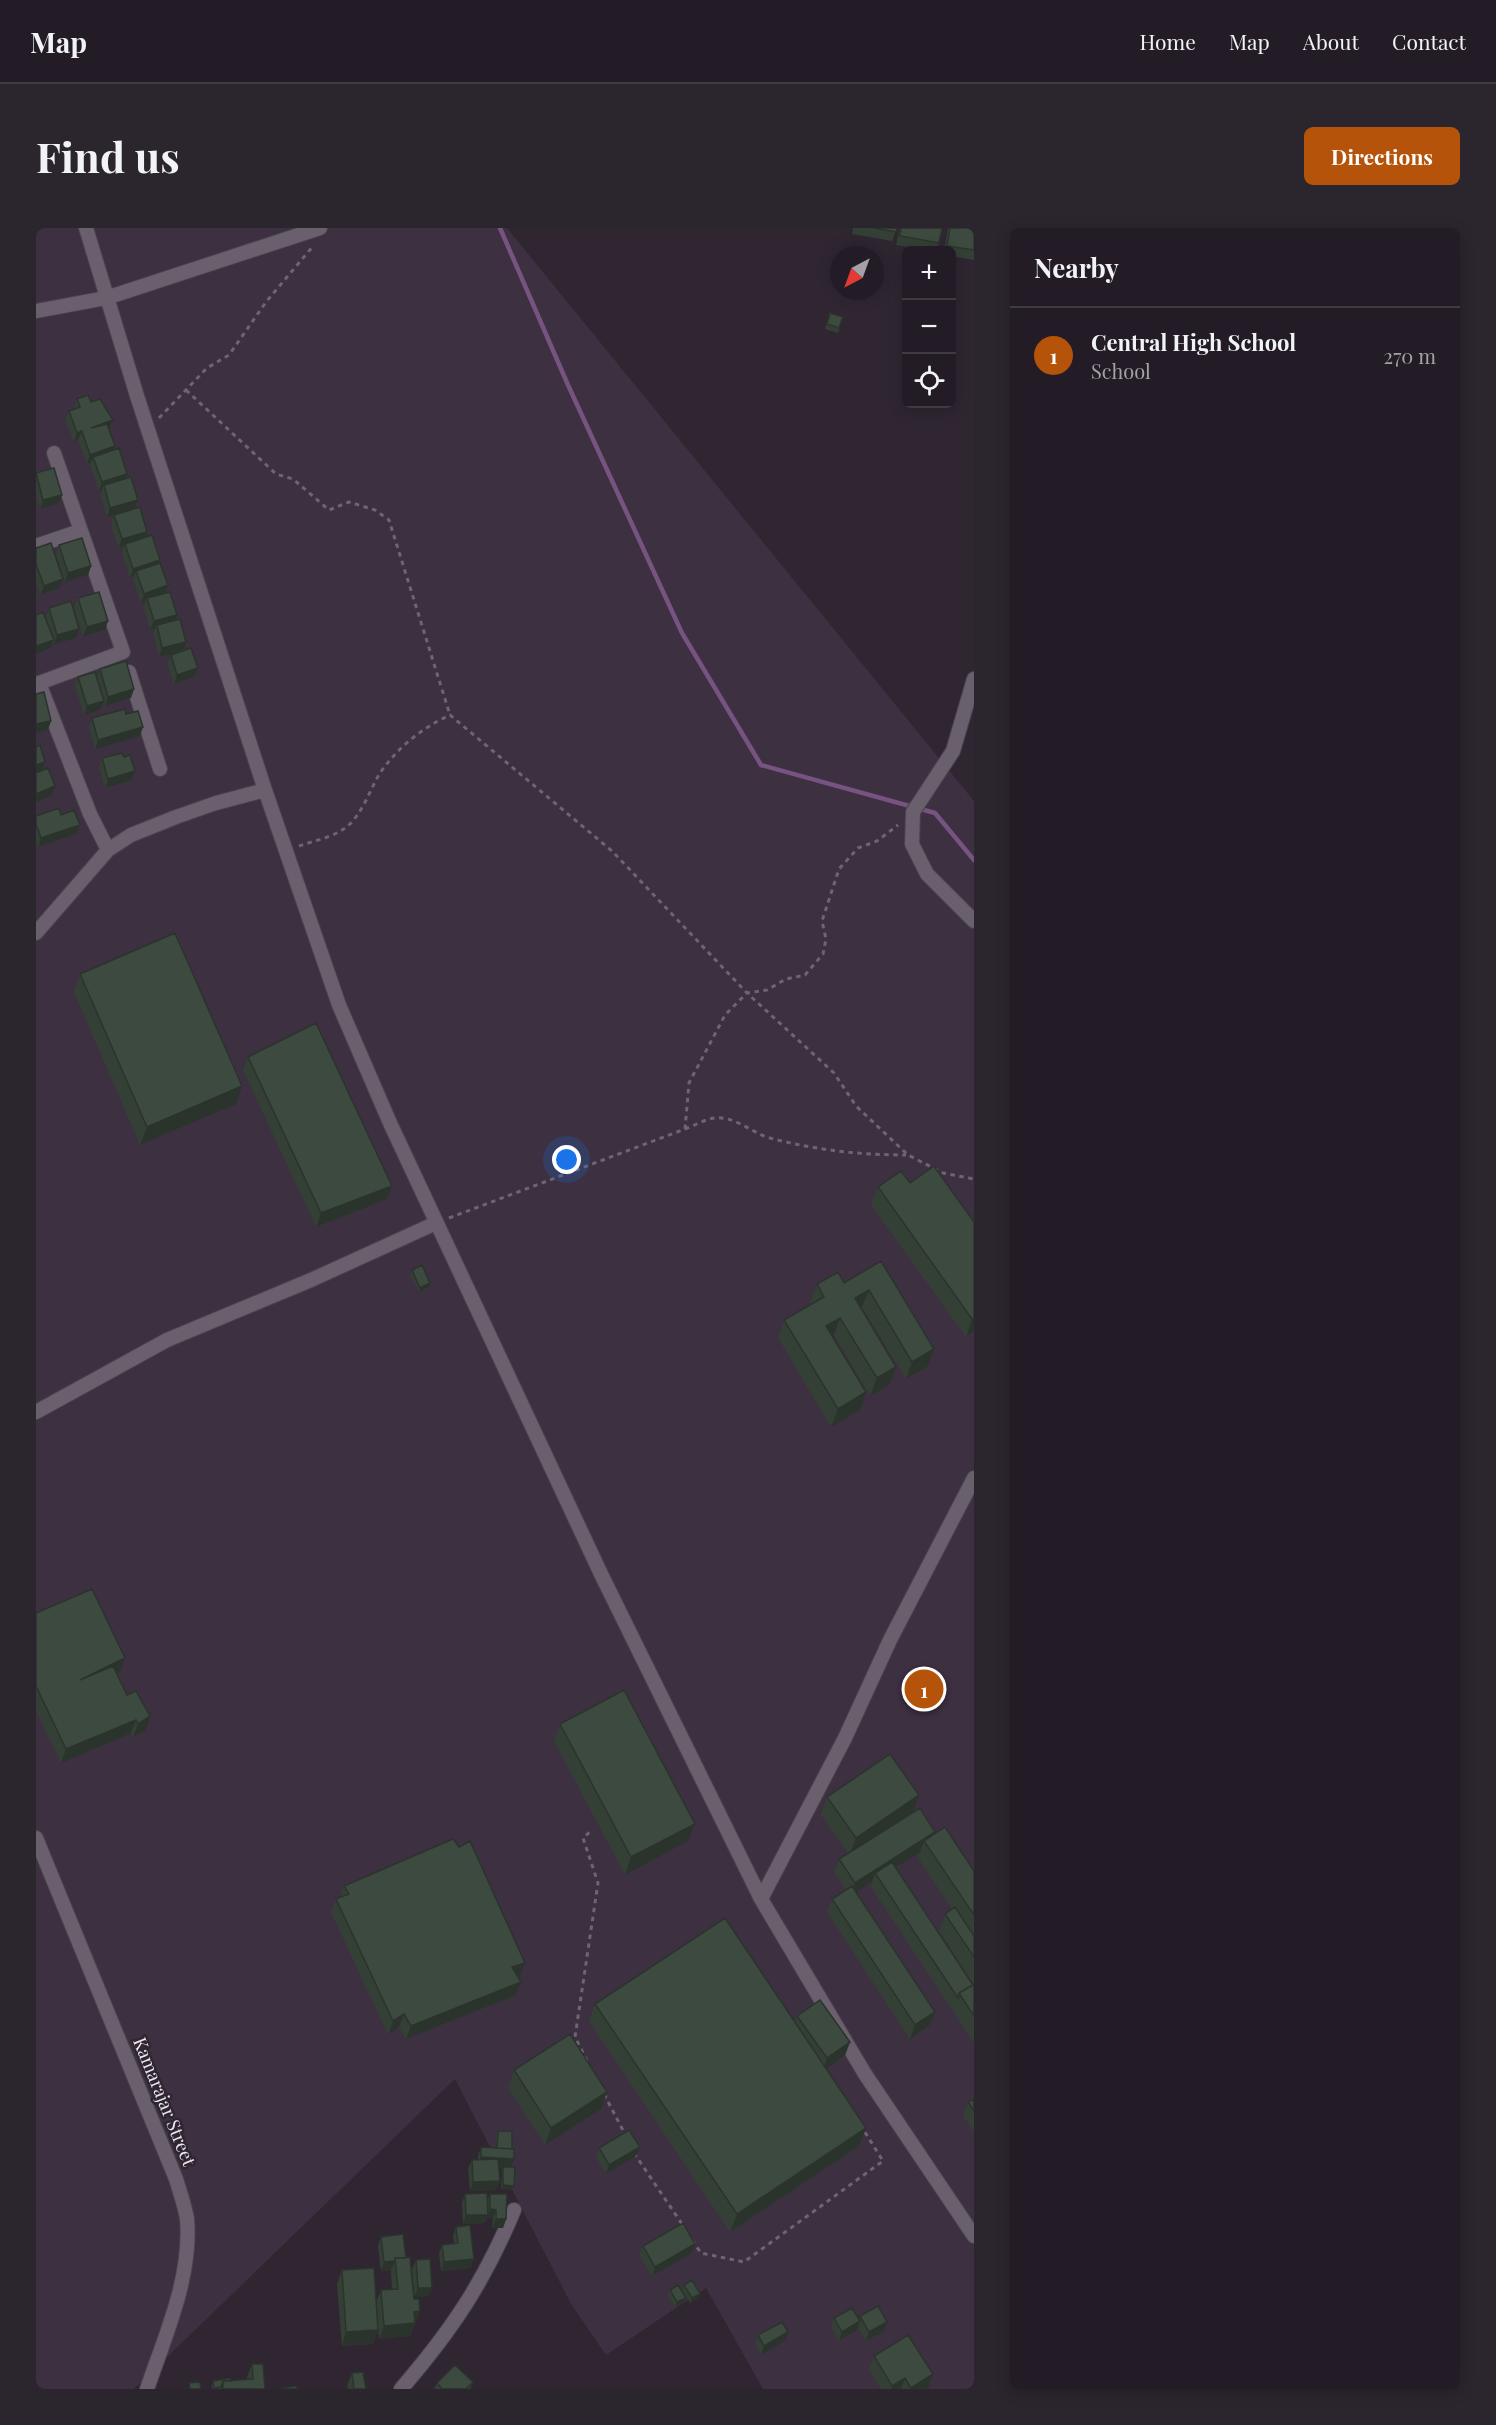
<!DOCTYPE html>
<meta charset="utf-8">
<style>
body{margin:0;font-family:"Playfair Display",serif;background:#2b252e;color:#f1f3f6}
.controls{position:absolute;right:18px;top:18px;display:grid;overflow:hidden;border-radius:9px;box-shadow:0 3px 15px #0003}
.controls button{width:54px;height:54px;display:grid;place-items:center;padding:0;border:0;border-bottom:2px solid #403a43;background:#231c26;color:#f1f3f6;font:30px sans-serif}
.compass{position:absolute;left:794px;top:18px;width:54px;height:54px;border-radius:50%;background:#231c26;box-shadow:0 3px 15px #0003;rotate:221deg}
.you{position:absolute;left:531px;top:932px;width:21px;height:21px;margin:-15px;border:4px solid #fff;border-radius:50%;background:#1a73e8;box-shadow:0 0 0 9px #1a73e833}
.badge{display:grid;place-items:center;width:39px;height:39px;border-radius:50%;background:#b45309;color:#fff;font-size:20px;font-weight:700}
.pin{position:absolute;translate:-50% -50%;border:3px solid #fff;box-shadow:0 2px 6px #0006}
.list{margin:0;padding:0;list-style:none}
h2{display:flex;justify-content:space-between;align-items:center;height:78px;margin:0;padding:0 24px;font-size:26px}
h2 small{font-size:20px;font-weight:400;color:#a3a1a7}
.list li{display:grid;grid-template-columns:39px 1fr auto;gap:18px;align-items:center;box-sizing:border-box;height:96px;padding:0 24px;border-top:2px solid #403a43}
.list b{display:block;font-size:22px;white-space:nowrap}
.list p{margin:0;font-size:20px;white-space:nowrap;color:#a3a1a7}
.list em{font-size:20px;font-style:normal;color:#a3a1a7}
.icon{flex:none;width:33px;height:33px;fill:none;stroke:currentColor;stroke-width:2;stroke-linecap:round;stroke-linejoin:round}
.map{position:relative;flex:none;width:938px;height:2161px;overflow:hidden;border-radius:9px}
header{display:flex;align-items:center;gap:36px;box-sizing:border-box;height:84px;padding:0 30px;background:#231c26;border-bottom:2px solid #403a43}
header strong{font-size:28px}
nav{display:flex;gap:33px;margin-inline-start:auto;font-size:21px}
.intro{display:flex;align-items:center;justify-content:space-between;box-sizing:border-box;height:144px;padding:0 36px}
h1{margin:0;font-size:42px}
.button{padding:15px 27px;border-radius:9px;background:#b45309;color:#fff;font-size:21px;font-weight:700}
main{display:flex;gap:36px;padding:0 36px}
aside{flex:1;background:#231c26;border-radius:9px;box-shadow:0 3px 15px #0003}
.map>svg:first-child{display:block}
.built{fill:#3d3041}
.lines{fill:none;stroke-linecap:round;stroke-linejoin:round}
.stream{stroke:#765381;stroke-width:4.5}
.minor-casing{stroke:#4a434c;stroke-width:16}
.path{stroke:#6d6570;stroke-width:3;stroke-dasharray:4.5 4.5;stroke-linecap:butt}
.minor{stroke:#695f6d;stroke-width:14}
.wall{fill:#344036;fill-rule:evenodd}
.shaded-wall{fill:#2b342c}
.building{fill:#3d4a3f;stroke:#2b342c;stroke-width:1.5}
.labels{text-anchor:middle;stroke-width:5;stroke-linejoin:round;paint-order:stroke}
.street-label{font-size:18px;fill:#ece6ee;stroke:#2f2632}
</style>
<header>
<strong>Map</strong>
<nav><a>Home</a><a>Map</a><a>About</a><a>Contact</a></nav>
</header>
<div class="intro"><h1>Find us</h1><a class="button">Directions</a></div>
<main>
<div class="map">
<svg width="938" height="2161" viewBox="0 0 938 2161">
<rect width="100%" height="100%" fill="#2f2632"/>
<!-- built -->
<path class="built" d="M0 0H471L938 573V2161H727L670 2060 570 2127 535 2076 419 1851 98 2161H0Z"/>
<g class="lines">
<!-- stream -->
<path class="stream" d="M464 0 532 157 646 405 725 537 899 585 938 632"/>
<!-- minor casing -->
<g class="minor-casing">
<path id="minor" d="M50 0 101 168 229 562 303 777 354 895 565 1346 725 1671 829 1846 938 2008
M0 83 70 70 284 0
M18 225 87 424 3 455 54 586 72 622
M0 318 44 303
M93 444 124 541
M938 451 917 523 877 584 876 616 891 646 938 693
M0 705 72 622 95 607 140 589 180 575 229 562
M0 1184 131 1112 275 1052 400 995
M0 1610 140 1951C144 1964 149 1978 151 1991 156 2049 129 2108 111 2161
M725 1671 809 1510 854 1412 938 1250
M365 2161C416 2102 448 2054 478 1982"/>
</g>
<!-- path -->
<path class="path" d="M150 162 240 246 257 251 293 282 313 274 339 282 353 292 414 487
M123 190 171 140 193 127 230 74 278 17
M263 618C277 613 294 610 306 602 325 591 333 563 344 545 362 519 386 500 414 487L576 623 711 765 798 845 820 878 872 927 907 945 938 951
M649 901C658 898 669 891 679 890 699 888 716 905 734 910 779 922 824 927 870 927
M413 990 649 901 653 855 689 787 711 765 731 762 750 751 769 747 787 726 790 711 786 693 803 641 822 620 841 613 862 597
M551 1833 539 1809 562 1655 547 1610 556 1602
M568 1866 590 1908
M598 1925 648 1999
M656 2012 665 2025 708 2034 847 1933 827 1901"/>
<!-- minor -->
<use href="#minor" class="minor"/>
</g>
<!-- wall -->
<path class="wall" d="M817 0H861L856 13 816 6Z
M864 0H906L903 15 901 22H890L860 17Z
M912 0H938V32L915 28V22H908Z
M794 85 807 89 802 105 789 101Z
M41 171 55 174 77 192 73 201 79 218 78 222 90 251 102 272 98 281 71 289 64 266 66 262 63 263 54 237 55 235 51 236 42 212 38 214 29 192 33 183 38 181Z
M0 245 26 267 23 275 4 281 0 267Z
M78 287 109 310 124 332 122 336 132 357 129 365 139 393 150 414 147 423 158 449 138 456 131 436 135 427 144 424 123 429 117 406 119 401 114 402 108 379 110 373 105 375 97 352 98 348 94 350 86 325 88 318 82 320 75 296Z
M23 317 55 338 52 347 29 354 20 326Z
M0 320 27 351 24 360 4 367 0 354Z
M42 370 69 402 47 408 38 379Z
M13 380 40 410 18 416 17 413 14 420 13 401 10 389Z
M64 441 95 470 69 478 61 450Z
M42 449 64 482 48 487 39 458Z
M90 486 104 508 59 521 53 499 56 490Z
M88 529 99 543 95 552 69 560 63 539 66 530Z
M25 587 40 606 2 619 0 614V588Z
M44 746 206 858 200 876 104 917 38 764Z
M212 829 356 958 351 971 280 999 207 842Z
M874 955 938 994V1103L930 1109 835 977 842 959Z
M845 1033 892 1138 870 1151 826 1079 825 1080 860 1139 854 1156 834 1168 798 1107 796 1108 830 1164 824 1182 795 1199 742 1110 748 1092 776 1076 774 1074 781 1056 808 1055Z
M376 1042 393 1059 383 1064 374 1047Z
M0 1385 84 1444 81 1445 91 1467 114 1488 110 1502 97 1509 95 1505 25 1535 0 1482Z
M524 1496 652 1613 589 1647 518 1513Z
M883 1567 877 1584 899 1604V1605L938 1643V1815L835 1659 836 1654 820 1664 899 1784 894 1797 874 1811 791 1684 796 1671 810 1662 798 1644 803 1631 812 1625 785 1587 791 1569ZM884 1624 882 1630 916 1681 909 1686 903 1703 938 1756 937 1757 859 1639Z
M308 1658 489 1735 484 1749H482L485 1754 480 1767 370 1811 363 1799 352 1807 295 1684 300 1671 304 1669Z
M559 1776 758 1794 761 1788 814 1814 809 1827 790 1841 830 1900 823 1918 694 2004 553 1793Z
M478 1842 571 1864 565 1881 509 1917 472 1860Z
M938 1871V1904L927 1888 932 1874Z
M462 1903 475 1939 478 1958 476 1962H465L466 1943 467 1940 463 1939 464 1953 460 1962 434 1963 432 1941 436 1932H442V1928L445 1919 460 1920V1907Z
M563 1920 600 1928 570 1946 560 1929Z
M429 1966 451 1973 454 1966 470 1991 467 2000H456L457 1990H451L449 1995 427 1996 426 1975Z
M420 1999 435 2040 405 2043 403 2026 406 2017 418 2015 417 2008Z
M345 2009 370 2030 378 2071 384 2083 374 2108 343 2111 340 2075 345 2062 356 2061 355 2044V2042L345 2043 342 2018Z
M607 2018 656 2025 616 2048 603 2027Z
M380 2032 396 2060 392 2068 378 2069 376 2041Z
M306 2042 342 2102 337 2116 306 2118 301 2056Z
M648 2057 664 2066 662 2070 654 2075 646 2061Z
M634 2062 648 2074 639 2079 632 2067Z
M824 2088 848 2103 830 2113 822 2099 821 2102 803 2113 795 2099 798 2090 823 2091Z
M722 2107 749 2113 725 2127 719 2116Z
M838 2128 892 2160 889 2161H845L833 2142Z
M216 2136 229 2161H176V2157L177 2153 212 2152 211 2149Z
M316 2145 330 2161H312L311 2158Z
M437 2154 434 2161H398L401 2155Z"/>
<!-- shaded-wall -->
<path class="shaded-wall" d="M77 192 73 201 52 209 55 200Z
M46 203 42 212 38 214 41 205Z
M79 218 76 227 57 229 55 235 51 236 54 227Z
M91 246 88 255 68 257 66 262 63 263 66 254Z
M26 267 23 275 4 281 7 272Z
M102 272 98 281 71 289 74 280Z
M111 304 108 313 89 316 88 318 82 320 86 311Z
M124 332 120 341 100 343 98 348 94 350 97 341Z
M55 338 52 347 29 354 32 345Z
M27 351 24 360 4 367 8 358Z
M132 357 129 366 111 370 110 373 105 375 108 366Z
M141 387 137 396 121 397 119 401 114 402 118 393Z
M72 393 69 402 47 408 51 399Z
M43 401 40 410 18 416 21 407Z
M18 412 14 420 0 426V418Z
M150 414 147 423 123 429 126 420Z
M162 440 158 449 138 456 141 447Z
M98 461 95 470 69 478 72 469Z
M68 473 64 482 48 487 51 478Z
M15 493 12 502 0 505V496Z
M107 499 104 508 59 521 62 512Z
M9 534 6 543 0 545V537Z
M99 543 95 552 69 560 72 551Z
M19 558 16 567 0 574V566Z
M44 597 40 606 2 619 5 610Z
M206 858 200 876 104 917 111 899Z
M356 958 351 971 280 999 285 985Z
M394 1055 393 1059 383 1064 384 1060Z
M833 1062 826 1079 813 1088 819 1070Z
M804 1090 798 1107 784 1116 790 1098Z
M938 1090V1103L930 1109 936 1091Z
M898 1121 892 1138 870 1151 876 1134Z
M860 1139 854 1156 834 1168 841 1150Z
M830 1164 824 1182 795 1199 802 1181Z
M89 1430 84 1444 39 1465 44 1452Z
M114 1488 110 1502 97 1509 102 1496Z
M100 1492 95 1505 25 1535 30 1521Z
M883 1567 877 1584 813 1628 820 1610Z
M659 1596 652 1613 589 1647 595 1629Z
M899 1604 895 1617 888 1613 884 1624 843 1650 839 1645 836 1654 814 1668 819 1655Z
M489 1735 484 1749 472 1752 476 1739Z
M485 1754 480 1767 370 1811 375 1798Z
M899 1784 894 1797 874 1811 879 1797Z
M368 1786 363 1799 352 1807 357 1793Z
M814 1814 809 1827 786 1844 791 1830Z
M571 1864 565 1881 509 1917 515 1900Z
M830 1900 823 1918 694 2004 701 1986Z
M604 1919 600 1928 570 1946 573 1937Z
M445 1929 478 1931 475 1940 441 1938Z
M464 1953 460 1962 434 1963 437 1954Z
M467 1957 478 1958 476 1962H465Z
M454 1981 460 1982 457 1990H451L449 1995 427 1996 430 1987H452Z
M460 1991H470L467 2000H456Z
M659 2016 656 2025 616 2048 619 2039Z
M438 2031 435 2040 405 2043 408 2034Z
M359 2033 355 2042 345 2043 348 2034Z
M382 2060H396L392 2068 378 2069Z
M664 2066 662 2070 654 2075 656 2070Z
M650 2070 648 2074 639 2079 641 2074Z
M384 2083 374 2108 343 2111 348 2098 378 2084Z
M824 2093 821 2102 803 2113 806 2104Z
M851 2094 848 2103 830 2113 833 2104Z
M342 2102 337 2116 306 2118 310 2104Z
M752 2104 749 2113 725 2127 728 2118Z
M897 2146 892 2160 889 2161H874L875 2160Z
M869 2150 865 2161H855L856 2158Z"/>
<!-- building -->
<path class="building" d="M837 0H861L860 4Z
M865 0H906L903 15 864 8Z
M914 0H938V22L911 18Z
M794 85 807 89 803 100 791 96Z
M52 167 55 174 64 171 77 192 55 200 71 196 79 218 54 227 46 203 41 205 33 183 44 179 41 171Z
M83 220 91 246 66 254 57 229Z
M18 240 26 267 7 272 0 245Z
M95 249 102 272 74 280 68 257Z
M104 279 111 304 86 311 78 287Z
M116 307 124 332 97 341 89 316Z
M46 310 55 338 32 345 23 317Z
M15 315 27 351 8 358 0 336V320Z
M124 335 132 357 108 366 100 343Z
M63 364 72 393 51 399 42 370Z
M134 364 141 387 118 393 111 370Z
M35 373 43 401 21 407 13 380Z
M7 384 18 412 0 418V387Z
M144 391 150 414 126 420 121 397Z
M155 420 162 440 141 447 135 427Z
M90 433 98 461 72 469 64 441Z
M59 444 68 473 51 478 42 449Z
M8 464 15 493 0 496V466Z
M89 481 90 486 102 483 107 499 62 512 56 490Z
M4 517 9 534 0 537V519Z
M86 525 88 529 94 527 99 543 72 551 66 530Z
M12 540 19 558 0 566V545Z
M23 580 25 587 38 582 44 597 5 610 0 596V588Z
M139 705 206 858 111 899 44 746Z
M280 795 356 958 285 985 212 829Z
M898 938 938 994V1090L936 1091 842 959 865 943 874 955Z
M845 1033 898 1121 876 1134 833 1062 819 1070 860 1139 841 1150 804 1090 790 1098 830 1164 802 1181 748 1092 788 1069 781 1056 802 1044 808 1055Z
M386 1037 394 1055 384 1060 376 1042Z
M56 1361 89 1430 44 1452 77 1438 91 1467 100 1463 114 1488 102 1496 100 1492 30 1521 0 1458V1385Z
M588 1462 659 1596 595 1629 524 1496Z
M854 1526 883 1567 820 1610 791 1569Z
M884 1580 899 1604 819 1655 803 1631Z
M909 1599 938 1643V1687L888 1613Z
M417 1611 423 1619 434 1613 489 1735 476 1739 485 1754 375 1798 368 1786 357 1793 300 1671 313 1666 308 1658Z
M856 1634 937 1757 923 1765 922 1770 839 1645Z
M816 1658 899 1784 879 1797 796 1671Z
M919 1679 938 1708V1729L909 1686Z
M689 1690 830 1900 701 1986 559 1776Z
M938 1756V1788L923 1765Z
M784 1772 814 1814 791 1830 761 1788Z
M534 1806 571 1864 515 1900 478 1842Z
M938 1871V1883L932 1874Z
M593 1902 604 1919 573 1937 563 1920Z
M462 1903H476V1921L461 1920Z
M445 1919 478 1921V1931L445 1929Z
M462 1931 464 1953 437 1954 436 1932Z
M467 1939H479L478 1958 467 1957Z
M451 1965 452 1987H430L429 1966Z
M454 1966H471L470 1991H460V1982L454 1981Z
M647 1995 659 2016 619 2039 607 2018Z
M434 1997 438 2031 408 2034 406 2017 422 2015 420 1999Z
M367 2006 370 2030H359V2033L348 2034 345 2009Z
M374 2029 378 2071H383L384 2083 378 2084 379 2095 348 2098 345 2062 362 2061 359 2030Z
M394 2031 396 2060H382L380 2032Z
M338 2040 342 2102 310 2104 306 2042Z
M656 2052 664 2066 656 2070 648 2057Z
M642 2057 650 2070 641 2074 634 2062Z
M842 2078 851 2094 833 2104 824 2088Z
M816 2080 824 2093 806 2104 798 2090Z
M746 2094 752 2104 728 2118 722 2107Z
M872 2107 897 2146 875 2160 869 2150 856 2158 838 2128Z
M216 2136H227L229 2161H187V2153L217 2151Z
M419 2137 437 2154 430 2161H406L401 2155Z
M327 2144 330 2161H318L316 2145Z
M194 2150 195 2153H187L185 2159 178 2160 177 2153Z
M164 2154 165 2161H154L153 2155Z
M260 2158 261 2161H246V2160Z"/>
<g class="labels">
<!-- street labels -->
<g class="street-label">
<text transform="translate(128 1874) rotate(68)" y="6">Kamarajar Street</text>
</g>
</g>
</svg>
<div class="controls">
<button>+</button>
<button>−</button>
<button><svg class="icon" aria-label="locate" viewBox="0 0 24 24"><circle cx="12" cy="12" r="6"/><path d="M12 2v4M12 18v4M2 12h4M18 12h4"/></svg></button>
</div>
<svg class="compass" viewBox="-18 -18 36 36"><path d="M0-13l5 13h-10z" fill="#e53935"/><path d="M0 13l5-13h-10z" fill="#a3a1a7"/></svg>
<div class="you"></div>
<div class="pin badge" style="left:888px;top:1461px">1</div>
</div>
<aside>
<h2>Nearby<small></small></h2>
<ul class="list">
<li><span class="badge">1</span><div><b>Central High School</b><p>School</p></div><em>270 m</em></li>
</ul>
</aside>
</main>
